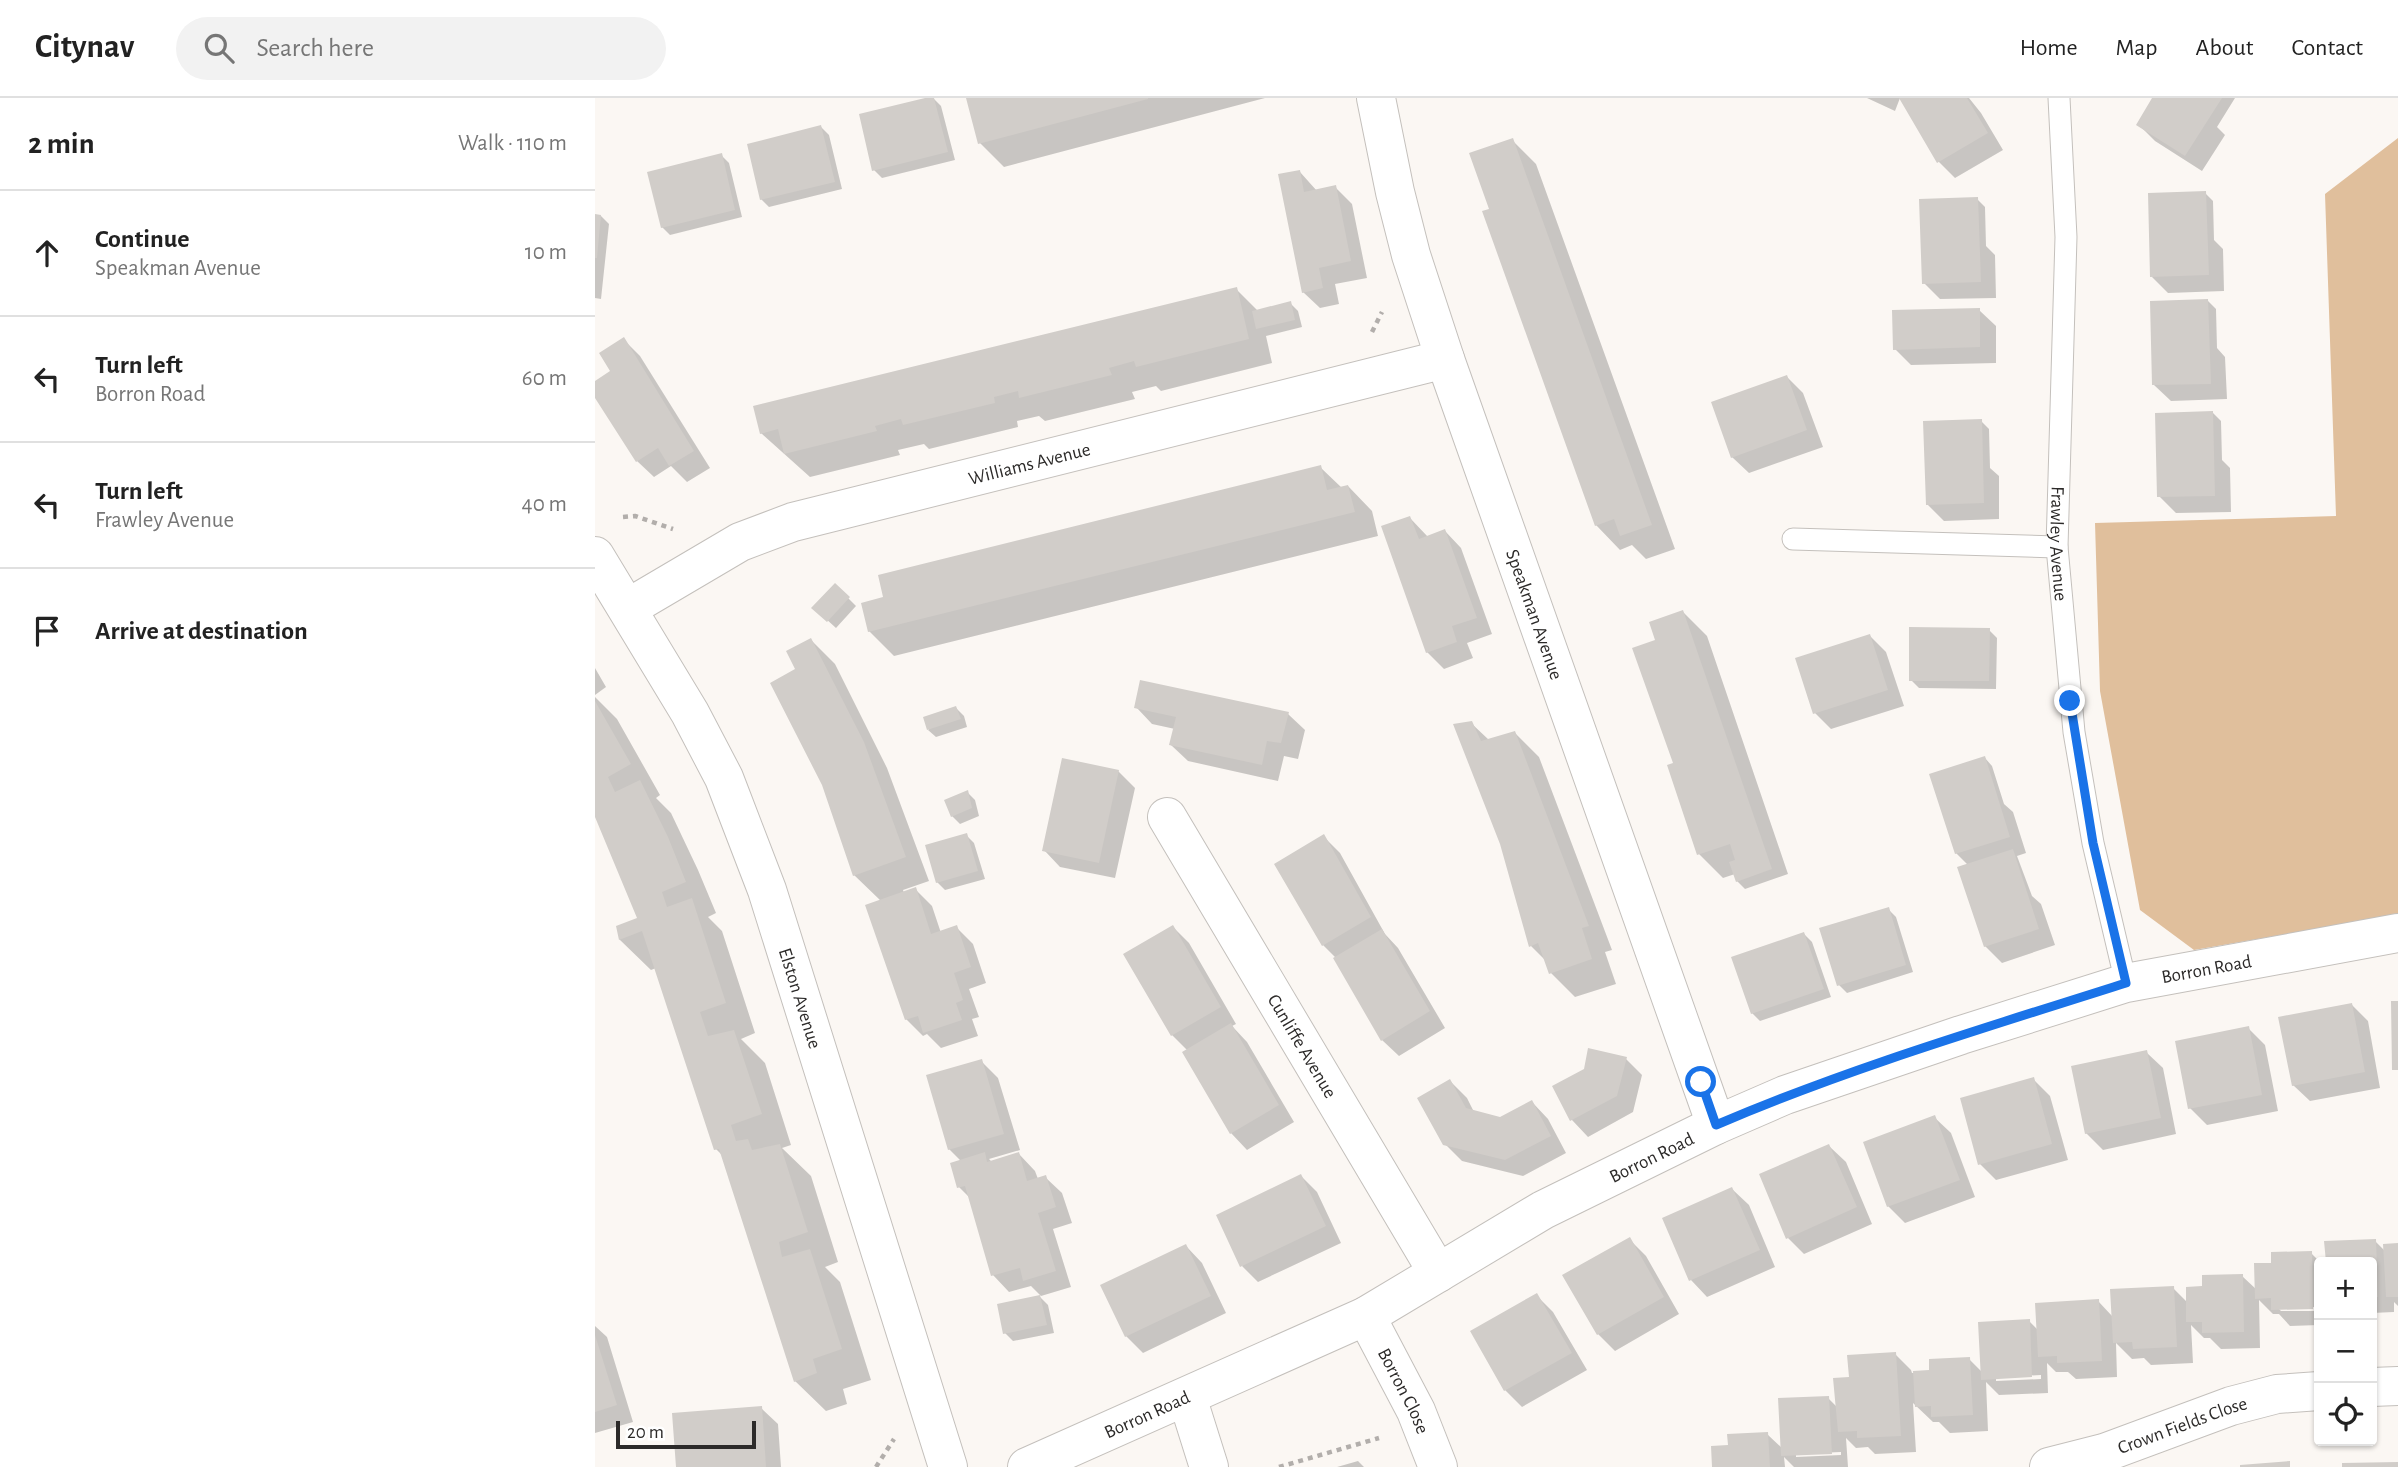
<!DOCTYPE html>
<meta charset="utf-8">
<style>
body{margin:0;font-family:"Alegreya Sans",sans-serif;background:#f2f2f2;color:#222}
.controls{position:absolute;right:21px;bottom:21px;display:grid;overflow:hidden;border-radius:7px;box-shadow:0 2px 5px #0004}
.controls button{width:63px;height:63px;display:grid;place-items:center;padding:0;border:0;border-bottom:2px solid #e0e0e0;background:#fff;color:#222;font:35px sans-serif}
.scale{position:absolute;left:21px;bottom:18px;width:140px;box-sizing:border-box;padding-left:7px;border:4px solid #2c2a29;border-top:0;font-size:19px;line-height:24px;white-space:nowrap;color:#2c2a29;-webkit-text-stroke:5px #fff;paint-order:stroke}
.stop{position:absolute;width:21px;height:21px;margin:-16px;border:5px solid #1a73e8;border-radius:50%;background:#fff}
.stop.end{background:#1a73e8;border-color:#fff;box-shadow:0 2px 7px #0008}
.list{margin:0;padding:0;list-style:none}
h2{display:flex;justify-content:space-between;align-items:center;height:91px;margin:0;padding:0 28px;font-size:30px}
h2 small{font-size:23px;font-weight:400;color:#767676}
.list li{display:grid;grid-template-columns:46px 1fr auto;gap:21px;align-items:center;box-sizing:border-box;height:126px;padding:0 28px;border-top:2px solid #e0e0e0}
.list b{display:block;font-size:26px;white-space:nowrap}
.list p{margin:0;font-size:23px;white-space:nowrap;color:#767676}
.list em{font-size:23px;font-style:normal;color:#767676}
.icon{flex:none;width:38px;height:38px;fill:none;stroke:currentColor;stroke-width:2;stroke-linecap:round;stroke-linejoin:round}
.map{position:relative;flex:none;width:1803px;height:1369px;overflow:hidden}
header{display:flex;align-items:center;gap:42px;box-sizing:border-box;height:98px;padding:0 35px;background:#fff;border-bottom:2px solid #e0e0e0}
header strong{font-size:33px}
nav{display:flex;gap:38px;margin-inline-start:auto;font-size:24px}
.search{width:490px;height:63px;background:#f2f2f2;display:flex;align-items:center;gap:18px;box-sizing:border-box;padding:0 24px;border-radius:38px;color:#767676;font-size:26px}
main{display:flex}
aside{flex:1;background:#fff}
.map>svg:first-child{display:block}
.green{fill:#e0bf9c}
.shadow{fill:#0003;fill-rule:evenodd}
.building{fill:#d1cdc9}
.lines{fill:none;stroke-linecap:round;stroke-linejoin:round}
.lane-casing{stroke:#c4c0bc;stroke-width:23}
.street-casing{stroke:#c4c0bc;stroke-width:40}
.path{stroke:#b2aeab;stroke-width:4.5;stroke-dasharray:5 5;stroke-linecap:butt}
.lane{stroke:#fff;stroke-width:21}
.street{stroke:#fff;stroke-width:38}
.route{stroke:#1a73e8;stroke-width:9}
.labels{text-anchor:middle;stroke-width:6;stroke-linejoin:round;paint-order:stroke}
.street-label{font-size:19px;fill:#2c2a29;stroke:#fff}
</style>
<header>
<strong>Citynav</strong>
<div class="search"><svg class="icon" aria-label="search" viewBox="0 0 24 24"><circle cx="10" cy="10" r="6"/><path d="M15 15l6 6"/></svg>Search here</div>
<nav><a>Home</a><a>Map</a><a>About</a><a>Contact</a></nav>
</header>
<main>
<aside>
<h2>2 min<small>Walk · 110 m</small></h2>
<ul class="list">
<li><svg class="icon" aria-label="ahead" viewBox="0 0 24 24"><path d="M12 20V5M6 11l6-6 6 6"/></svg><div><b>Continue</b><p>Speakman Avenue</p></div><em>10 m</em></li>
<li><svg class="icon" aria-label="left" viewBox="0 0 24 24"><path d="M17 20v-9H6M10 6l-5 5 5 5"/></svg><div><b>Turn left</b><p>Borron Road</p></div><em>60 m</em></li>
<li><svg class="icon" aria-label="left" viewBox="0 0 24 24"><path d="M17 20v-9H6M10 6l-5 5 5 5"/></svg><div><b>Turn left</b><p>Frawley Avenue</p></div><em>40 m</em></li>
<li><svg class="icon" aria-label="arrive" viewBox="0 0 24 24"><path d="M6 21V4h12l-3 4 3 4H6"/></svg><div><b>Arrive at destination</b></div></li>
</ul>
</aside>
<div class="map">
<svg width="1803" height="1369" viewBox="0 0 1803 1369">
<rect width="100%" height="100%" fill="#fbf7f3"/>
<!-- green -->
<path class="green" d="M1803 40V817L1599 852 1545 812 1505 593 1500 425 1741 418 1730 96Z"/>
<!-- shadow -->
<path class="shadow" d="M338 0 346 8 360 62 287 80 279 72Z
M372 0H670L409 69 385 45Z
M1272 0H1305L1300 13Z
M1306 0H1374L1386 15 1408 52 1360 80 1344 64Z
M1560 0H1640L1622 29 1630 37 1607 73 1560 43 1543 26Z
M226 29 234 37 247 91 174 109 166 101Z
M917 42 941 66 1080 451 1051 461 1037 447 1025 452 1001 427 896 112Z
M126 57 134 65 147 119 75 137 67 129Z
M705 74 722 93 740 89 757 106 772 180 740 186 744 206 725 210 708 194Z
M1610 95 1618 103 1619 142 1628 151 1629 193 1573 195 1557 179Z
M1382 101 1390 109 1391 148 1400 157 1401 200 1345 201 1329 185Z
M0 118H6L14 126 6 201 0 200Z
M641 191 663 213 695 205 703 213 707 229 671 238 677 265 566 293 561 288 537 294 540 301 450 323 444 318 422 323 423 329 334 351 329 346 303 352 305 357 215 379 166 335Z
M1613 203 1621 211 1622 250 1630 259 1632 301 1576 303 1559 287Z
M1384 212 1401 228V265L1316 267 1300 251Z
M28 241 45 258 115 370 92 384 76 368 59 379 42 363 0 296V285L18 274Z
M1192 279 1208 295 1228 349 1154 375 1137 359Z
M1618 315 1626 323 1627 362 1635 370 1636 414 1581 415 1564 398Z
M1386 323 1394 331 1395 370 1404 378V421L1349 423 1332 406Z
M725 369 747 390 753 388 777 413 783 438 299 558 274 533Z
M815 420 833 439 850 433 866 450 897 536 872 545 878 560 849 571 832 554Z
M240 487 261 508 241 530 219 510Z
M1088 514 1112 538 1193 776 1150 791 1142 783 1140 776 1128 780 1104 756 1081 666Z
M1394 532 1402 540 1401 591 1324 590 1316 582Z
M1275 538 1291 554 1309 608 1236 631 1220 615Z
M216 542 240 566 292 670 334 783 308 792 309 795 320 791 337 808 346 835 361 829 378 846 391 885 374 891 384 919 377 921 383 938 346 950 332 936 328 938 311 921 286 803 259 777 202 572Z
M0 570 11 589 0 597Z
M0 599 22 621 65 697 61 700 76 715 103 772 121 815 113 819 127 833 160 935 146 941 170 965 196 1047 187 1050 216 1078 243 1164 230 1169 245 1184 276 1282 248 1291 252 1306 231 1313 200 1283 128 1058 121 1051 61 870 56 872 25 842 23 829 45 821 0 715Z
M541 609 693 616 710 632 703 661 689 658 683 683 593 663 576 647 580 631 557 626Z
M361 610 369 618 372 629 341 639 333 632Z
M876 625 894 642 920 635 944 659 1017 852 1010 854 1021 886 980 899 956 875 952 864 936 848Z
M1390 660 1397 668 1409 706 1418 714 1431 755 1422 758 1437 798 1446 806 1460 847 1407 865 1390 848 1373 767 1361 755Z
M523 673 540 690 520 780 465 769 449 752Z
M372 694 380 702 384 718 365 726 357 718Z
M371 737 379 745 390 781 350 792 342 784Z
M729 739 745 755 790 836 803 850 850 930 804 958 787 942 741 860 728 847Z
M1293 811 1301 819 1318 874 1252 895 1244 887Z
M578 829 594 845 641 926 637 928 652 944 699 1024 652 1052 636 1035 593 953 577 937Z
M1209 836 1217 844 1236 899 1165 923 1157 915Z
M1757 907 1773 923 1785 990 1715 1003 1698 987Z
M1653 930 1670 947 1683 1013 1612 1027 1595 1010Z
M1551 954 1568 970 1581 1036 1508 1052 1491 1035Z
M1031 961 1047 977 1038 1014 993 1039 977 1022 959 989Z
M386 963 403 980 425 1052 394 1061 397 1064 424 1056 440 1073 443 1081 450 1079 467 1095 477 1125 458 1131 476 1189 446 1198 436 1188 414 1194 398 1177 375 1100 364 1089 366 1063 354 1051Z
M1438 981 1455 998 1473 1062 1401 1082 1385 1066Z
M855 983 872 1000 879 1014 905 1021 937 1004 953 1021 971 1055 928 1078 867 1063 850 1046Z
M1339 1019 1356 1035 1380 1099 1310 1125 1293 1108Z
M1234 1048 1251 1064 1277 1126 1209 1156 1193 1140Z
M706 1078 722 1094 746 1145 663 1184 647 1168Z
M1137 1091 1154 1107 1180 1169 1112 1199 1096 1182 1069 1120Z
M1034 1141 1051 1158 1084 1216 1020 1253 1003 1236 969 1178Z
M1780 1143 1790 1153 1803 1147V1208L1799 1204V1214L1777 1215V1164H1732L1731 1145Z
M591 1148 607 1165 631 1215 548 1255 531 1238Z
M1716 1155 1725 1164 1724 1209 1683 1210 1686 1213H1724V1227L1695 1228 1684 1216H1678L1664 1202 1665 1250 1626 1251 1615 1240H1609L1596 1227 1598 1265 1556 1267 1549 1260 1537 1261 1521 1245 1522 1279 1481 1281 1473 1274H1461L1452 1265 1453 1295 1404 1297 1391 1284 1393 1333 1355 1335 1344 1324H1338L1318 1305 1321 1354 1280 1356 1273 1349 1261 1350 1251 1340 1253 1369H1199L1189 1359 1190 1369H1119L1135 1349 1172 1336 1187 1350 1233 1300 1242 1309 1256 1280 1300 1256 1316 1272 1317 1275 1336 1274 1374 1261 1387 1274 1434 1223 1443 1232 1503 1203 1518 1219 1578 1190 1592 1204 1609 1190 1647 1178 1662 1192 1678 1167ZM1446 1277V1281L1401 1283V1279ZM1246 1354V1357L1201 1359V1356Z
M941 1197 958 1214 992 1272 927 1309 910 1292Z
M445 1199 453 1207 459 1235 418 1243 410 1235Z
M0 1228 12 1239 38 1324 0 1335Z
M166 1310 183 1326 186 1369H83Z
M763 1363 769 1369H742Z"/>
<!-- building -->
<path class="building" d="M330 0H339L353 54 277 73 264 16Z
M371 0H553V1L383 46Z
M1304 0H1372L1393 35 1342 65Z
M1557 0H1627L1590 58 1541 27Z
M226 27 240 84 165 102 152 46Z
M918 40 1057 427 1025 438 1019 421 1000 428 887 113 894 111 874 55Z
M127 55 140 112 66 130 52 74Z
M705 72 709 94 741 87 756 163 724 170 728 190 707 195 683 76Z
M1611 93 1614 177 1555 179 1553 95Z
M1383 99 1386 184 1327 186 1324 101Z
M0 116 6 117 2 160H0Z
M642 189 654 241 541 269 539 263 514 270 517 277 424 300 423 293 399 299 400 305 308 327 306 321 280 328 282 333 189 356 183 331 165 336 158 308Z
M1613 201 1616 286 1557 287 1555 203Z
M696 203 700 222 661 231 657 213Z
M1385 210V249L1298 252 1297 212Z
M29 239 99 353 74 368 63 350 41 364 0 300V283L15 273 4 255Z
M1192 277 1212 332 1136 360 1116 304Z
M1618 313 1620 398 1562 399 1560 315Z
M1387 321 1389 405 1331 407 1328 323Z
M726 367 732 392 753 387 760 414 273 534 266 505 288 499 283 477Z
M815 418 824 441 850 431 882 520 857 528 862 544 831 555 786 428Z
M240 485 255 499 232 524 216 510Z
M1088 512 1177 771 1141 784 1134 764 1140 762 1135 746 1102 757 1072 667 1078 665 1037 550 1060 542 1054 524Z
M1314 529 1395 530 1394 583H1314Z
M1275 536 1293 592 1218 616 1200 560Z
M216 540 269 644 311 759 258 778 227 687 175 585 200 571 191 553Z
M545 582 694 614 686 645 672 643 667 667 574 647 581 619 539 610Z
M0 603 36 666 13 679 20 694 45 682 73 739 91 784 67 794 72 809 97 800 131 905 105 914 113 938 139 932 167 1016 136 1027 141 1043 153 1041 157 1052 185 1046 213 1134 184 1144 187 1159 215 1151 247 1251 218 1261 222 1275 199 1284 124 1051 119 1052 47 833 24 842 21 828 42 820 0 719Z
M361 608 366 621 332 632 328 619Z
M877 623 886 643 920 633 994 828 987 830 997 861 954 876 943 845 934 849 905 746 858 626Z
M1390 658 1415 739 1360 756 1334 676Z
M467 660 524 672 504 765 447 753Z
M373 692 377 710 356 719 349 702Z
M372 735 383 773 341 785 330 747Z
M729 736 776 819 727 848 679 766Z
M1418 751 1444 831 1389 849 1362 769Z
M321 789 336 836 362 827 376 869 359 875 368 902 361 905 367 922 328 935 323 918 310 922 270 807Z
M1294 809 1311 867 1242 888 1224 830Z
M578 827 626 909 576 938 528 856Z
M787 831 835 913 786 943 738 860Z
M1209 834 1229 891 1156 916 1136 859Z
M1796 903H1803V972H1797Z
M1757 905 1770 974 1697 988 1683 919Z
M636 925 684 1007 635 1036 587 954Z
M1654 928 1667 997 1593 1011 1580 943Z
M993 950 1032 959 1022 998 975 1023 957 988 989 971Z
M1552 952 1566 1020 1490 1036 1476 968Z
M387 961 409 1036 353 1052 331 977Z
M1439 979 1457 1046 1383 1067 1365 1000Z
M855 981 871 1010 905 1019 937 1002 956 1038 910 1062 848 1047 822 1000Z
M1340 1017 1365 1082 1292 1109 1268 1044Z
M1234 1046 1262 1109 1191 1141 1164 1076Z
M390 1054 392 1064 424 1054 432 1083 451 1077 461 1109 443 1115 461 1173 428 1183 425 1170 396 1178 370 1088 362 1090 355 1065Z
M706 1076 731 1128 645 1169 621 1117Z
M1137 1089 1165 1152 1094 1183 1067 1120Z
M1035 1139 1069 1199 1002 1237 967 1177Z
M1781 1141 1783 1199H1777V1164H1731L1729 1143Z
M1803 1145V1199H1791L1788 1146Z
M591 1146 616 1198 530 1239 505 1187Z
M1717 1153 1718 1211 1676 1212V1200L1660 1201 1659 1165H1676V1154Z
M1648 1176 1649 1234 1607 1235V1224H1591V1189L1607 1188V1177Z
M1579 1188 1582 1249 1538 1251 1537 1244 1518 1245 1515 1191Z
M942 1195 977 1255 909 1293 875 1233Z
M445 1197 452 1227 408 1236 402 1206Z
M1504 1201 1507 1263 1462 1265V1258L1443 1259 1440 1205Z
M1435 1221 1437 1279 1386 1282 1383 1224Z
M0 1237 22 1307 0 1314Z
M1301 1254 1306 1338 1262 1340V1333L1243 1334 1238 1280 1254 1279 1252 1257Z
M1375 1259 1378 1317 1336 1319V1308L1320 1309 1318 1273 1334 1272V1261Z
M1234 1298 1237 1356 1186 1358 1183 1300Z
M167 1308 171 1369H81L77 1315Z
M1173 1334 1175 1369H1117L1116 1348 1133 1347 1132 1336Z
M1695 1363V1369H1645V1367Z
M1803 1364V1369H1747V1365Z"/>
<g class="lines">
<!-- lane casing -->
<g class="lane-casing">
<g id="lane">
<path id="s1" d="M1464 0 1471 139 1462 449 1479 634 1498 745 1531 885"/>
<path d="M1198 441 1462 449"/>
</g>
</g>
<!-- street casing -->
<g class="street-casing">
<g id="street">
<path id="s2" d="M781 0 800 94 816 157 850 261 1121 1027"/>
<path id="s3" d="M0 458 95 615 129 680 172 792 353 1369"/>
<path id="s4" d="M33 510 145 444 198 424 850 261"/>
<path id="s5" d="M572 719 843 1175"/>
<path id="s6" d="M771 1218 821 1313 843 1369"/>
<path d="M1777 1289 1803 1288"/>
<path d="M592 1299 614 1369"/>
<path id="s7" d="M432 1369 771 1218 948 1112 1121 1027 1190 997 1366 937 1531 885 1803 835"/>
<path id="s8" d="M1454 1369 1509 1355 1636 1308 1682 1296 1724 1293"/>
</g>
</g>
<!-- path -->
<path class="path" d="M777 234 787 214
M28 419 40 418 78 431
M281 1369 299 1341
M684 1369 784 1340"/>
<!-- lane -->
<use href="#lane" class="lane"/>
<!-- street -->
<use href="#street" class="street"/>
</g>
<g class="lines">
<!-- route -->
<path class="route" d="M1106 984 1121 1027C1254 970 1393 929 1531 885L1498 745 1475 603"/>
</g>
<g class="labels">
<!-- street labels -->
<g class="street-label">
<text dy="7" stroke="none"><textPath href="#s4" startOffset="430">Williams Avenue</textPath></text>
<text dy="7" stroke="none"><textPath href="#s1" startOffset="446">Frawley Avenue</textPath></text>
<text dy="7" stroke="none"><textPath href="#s2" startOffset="541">Speakman Avenue</textPath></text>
<text dy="7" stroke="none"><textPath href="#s7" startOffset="1286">Borron Road</textPath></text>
<text dy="7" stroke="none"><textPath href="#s3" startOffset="490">Elston Avenue</textPath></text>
<text dy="7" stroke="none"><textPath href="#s5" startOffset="266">Cunliffe Avenue</textPath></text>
<text dy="7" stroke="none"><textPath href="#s7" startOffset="698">Borron Road</textPath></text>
<text dy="7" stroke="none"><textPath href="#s6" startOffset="84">Borron Close</textPath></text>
<text dy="7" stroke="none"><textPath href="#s7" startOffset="131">Borron Road</textPath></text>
<text dy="7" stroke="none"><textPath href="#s8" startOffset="140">Crown Fields Close</textPath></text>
</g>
</g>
</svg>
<div class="controls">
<button>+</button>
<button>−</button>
<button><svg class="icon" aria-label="locate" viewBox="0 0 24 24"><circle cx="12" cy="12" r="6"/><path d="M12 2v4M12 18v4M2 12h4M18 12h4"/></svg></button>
</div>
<div class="scale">20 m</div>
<div class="stop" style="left:1106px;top:984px"></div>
<div class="stop end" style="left:1475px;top:603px"></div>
</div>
</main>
